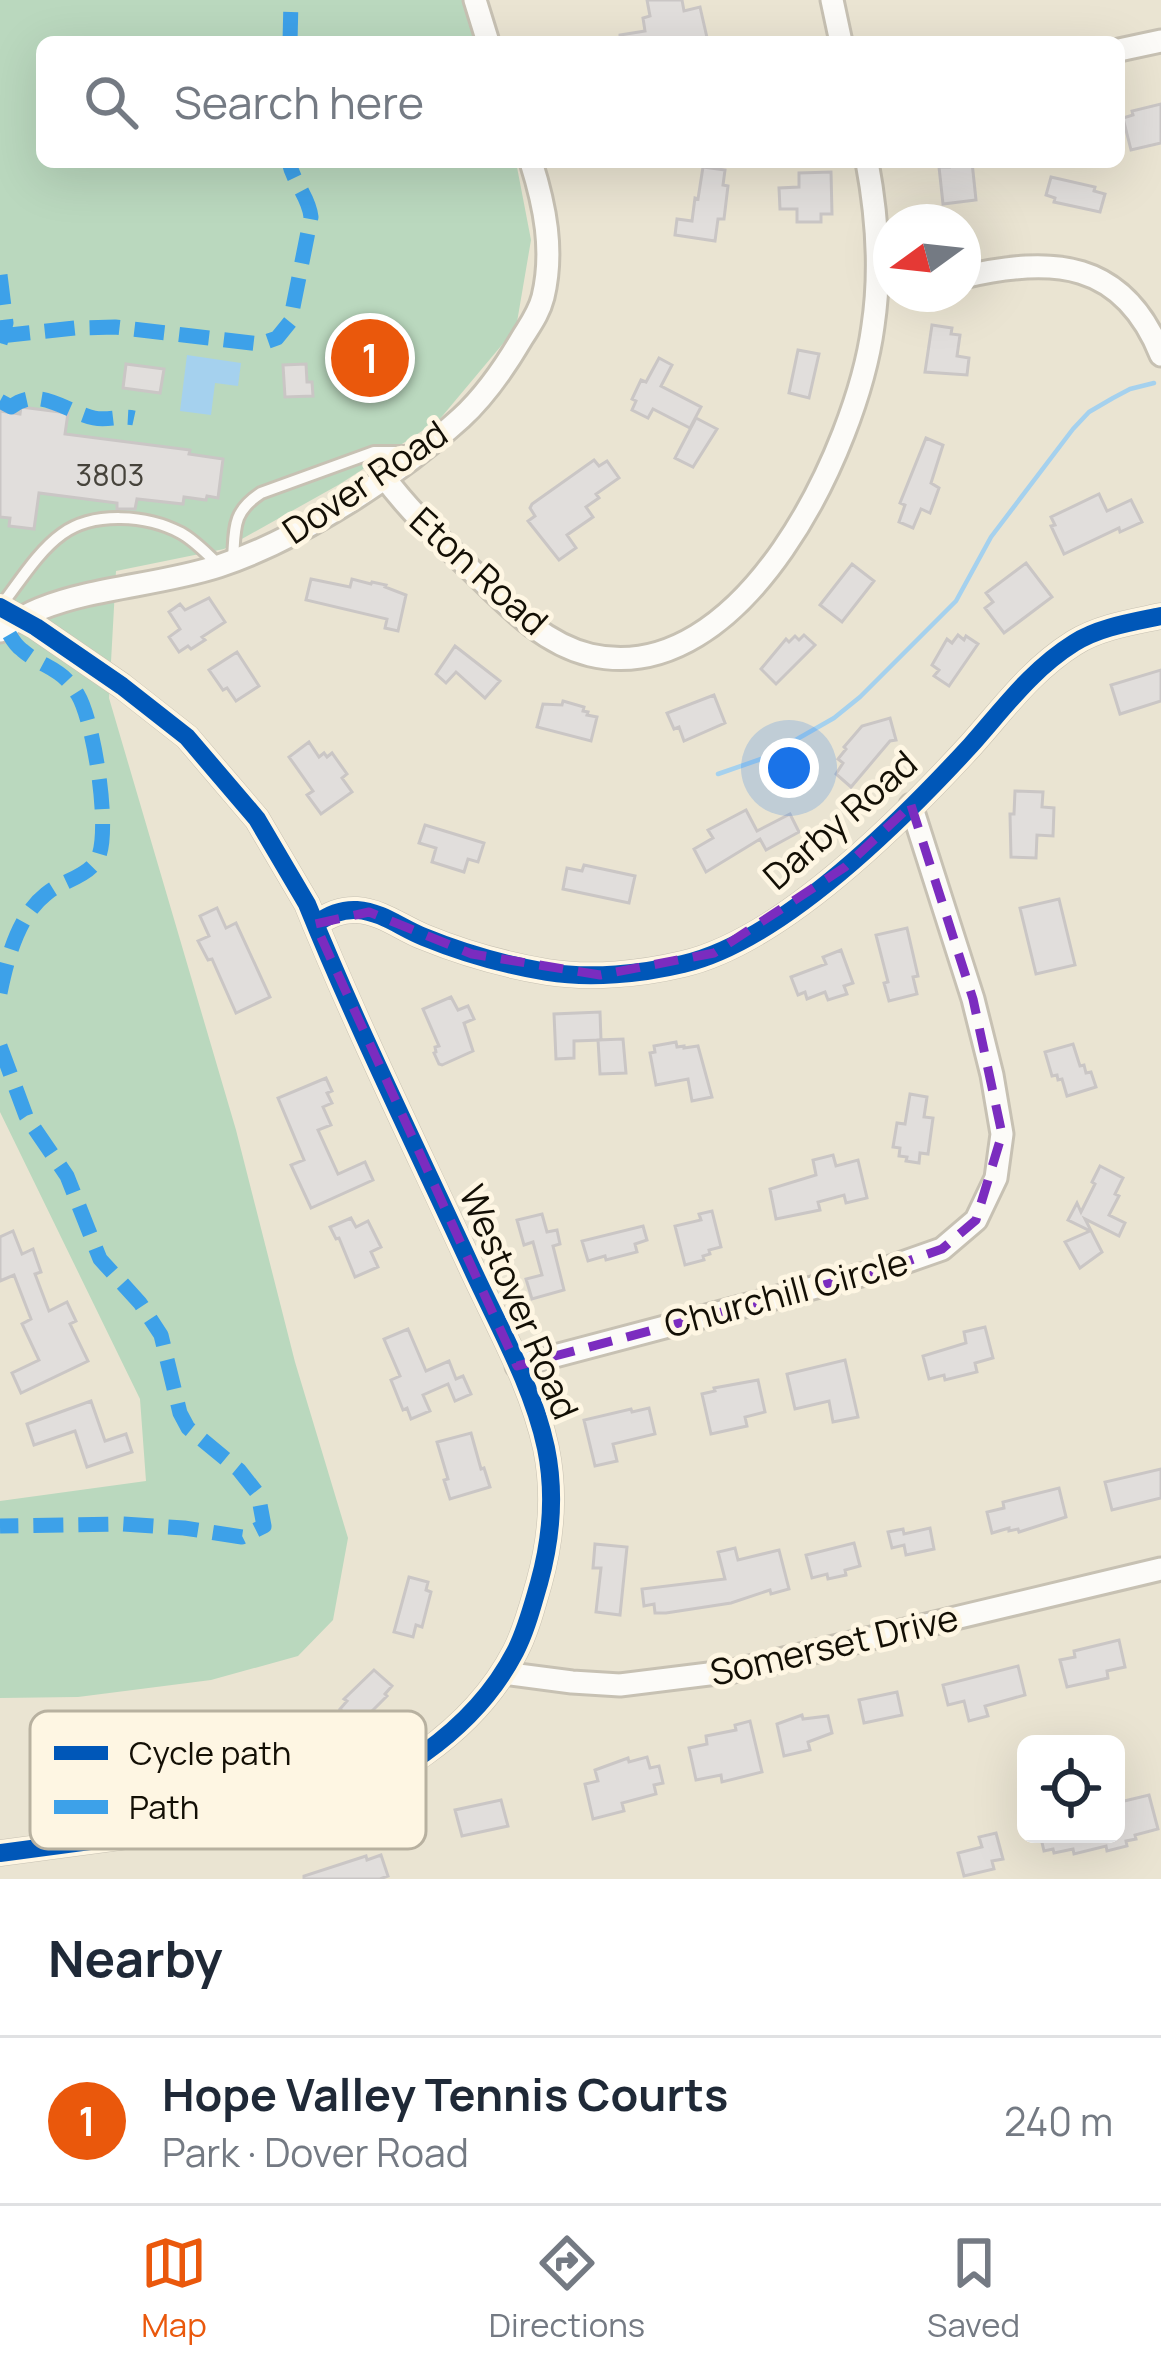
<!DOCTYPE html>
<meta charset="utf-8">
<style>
body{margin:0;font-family:Manrope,sans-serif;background:#f2f2f3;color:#1f2937}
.controls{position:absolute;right:36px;bottom:36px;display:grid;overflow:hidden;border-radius:18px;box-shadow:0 12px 48px #0002}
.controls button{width:108px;height:108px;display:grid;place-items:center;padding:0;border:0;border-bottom:3px solid #e0e1e3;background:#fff;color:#1f2937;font:60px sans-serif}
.compass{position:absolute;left:873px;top:204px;width:108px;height:108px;border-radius:50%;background:#fff;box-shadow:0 12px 48px #0002;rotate:255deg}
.you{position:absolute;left:789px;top:768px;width:42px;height:42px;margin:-30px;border:9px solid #fff;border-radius:50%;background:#1a73e8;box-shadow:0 0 0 18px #1a73e833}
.badge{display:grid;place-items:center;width:78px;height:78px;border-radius:50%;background:#ea580c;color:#fff;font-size:39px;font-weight:700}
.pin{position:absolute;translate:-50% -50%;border:6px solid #fff;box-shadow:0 3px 12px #0006}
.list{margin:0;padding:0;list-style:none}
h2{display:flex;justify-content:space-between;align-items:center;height:156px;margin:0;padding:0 48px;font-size:51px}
h2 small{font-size:39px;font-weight:400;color:#747a83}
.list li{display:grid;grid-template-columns:78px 1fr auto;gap:36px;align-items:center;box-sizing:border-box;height:168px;padding:0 48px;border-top:3px solid #e0e1e3}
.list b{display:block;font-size:45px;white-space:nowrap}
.list p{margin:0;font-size:39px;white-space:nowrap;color:#747a83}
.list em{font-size:39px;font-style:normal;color:#747a83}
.icon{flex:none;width:66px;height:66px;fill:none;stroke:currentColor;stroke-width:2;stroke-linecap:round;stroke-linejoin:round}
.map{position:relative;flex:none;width:1161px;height:1879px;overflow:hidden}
.search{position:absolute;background:#fff;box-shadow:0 12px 48px #0002;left:36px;right:36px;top:36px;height:132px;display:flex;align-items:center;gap:30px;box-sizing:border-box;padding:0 42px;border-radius:18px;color:#747a83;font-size:45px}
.sheet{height:324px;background:#fff}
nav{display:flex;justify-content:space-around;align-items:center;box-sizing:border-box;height:168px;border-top:3px solid #e0e1e3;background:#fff;font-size:33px;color:#747a83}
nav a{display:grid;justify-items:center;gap:6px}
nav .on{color:#ea580c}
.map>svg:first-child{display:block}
.green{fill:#bad8be}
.water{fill:#a5d1ee}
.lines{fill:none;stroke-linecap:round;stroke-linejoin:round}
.stream{stroke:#a5d1ee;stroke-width:4.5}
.building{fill:#e1dedc;stroke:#cac6c5;stroke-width:3}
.lane-casing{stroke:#c7c1b3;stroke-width:16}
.street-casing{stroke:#c7c1b3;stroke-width:27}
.lane{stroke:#fcfbf8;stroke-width:10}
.street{stroke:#fcfbf8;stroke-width:21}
.quiet{stroke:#3da1e9;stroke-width:15;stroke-dasharray:30 15;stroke-linecap:butt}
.cycleway-casing{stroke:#fef6e3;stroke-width:26}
.cycleway{stroke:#0057b8;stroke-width:18}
.marked{fill:none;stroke:#7b2cbf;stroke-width:9;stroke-dasharray:24 15;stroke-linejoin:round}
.labels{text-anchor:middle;stroke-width:10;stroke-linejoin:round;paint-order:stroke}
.number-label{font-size:30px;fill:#46433b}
.street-label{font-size:36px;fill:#130f05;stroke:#fef6e3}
.key{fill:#fef6e3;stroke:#b8b1a0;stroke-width:3}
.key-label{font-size:33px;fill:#130f05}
</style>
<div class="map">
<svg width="1161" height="1879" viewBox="0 0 1161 1879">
<rect width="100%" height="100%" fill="#eae4d2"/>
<!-- green -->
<path class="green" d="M0 0H464L474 42H42V162H516L531 240 516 328 439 420 340 484 224 549 116 571 109 698 236 1130 295 1362 348 1538 333 1620 298 1656 211 1680 78 1697 0 1698V1501L146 1481 140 1399 0 1112Z"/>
<!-- water -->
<path class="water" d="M187 355 241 363 238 386 215 383 211 415 180 411Z"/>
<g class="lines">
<!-- stream -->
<path class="stream" d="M718 774 764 758 834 718 860 697 956 601 991 537 1073 429 1089 412 1113 398 1130 389 1154 383"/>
</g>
<!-- building -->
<path class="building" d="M647 0H682L684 11 700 7 708 42H620V35L645 31 643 18 650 16Z
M1161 104V143L1131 150 1123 118 1133 115 1132 111Z
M948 162H972L976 200 943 204 939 167H949Z
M703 167 725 170 723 185 728 186 724 219H718L715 241 675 235 677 219 692 221 695 198 698 199Z
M831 172 832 214H821V222H797V209H780L779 188 799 187V173Z
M1051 177 1095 187 1094 191 1105 194 1100 212 1054 202 1055 198 1046 195Z
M932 325 952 328 951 334 960 335 957 356 969 358 967 375 925 372Z
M798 350 819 354 809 398 789 393Z
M659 358 672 365 661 386 701 407 690 428 653 409 648 418 632 410 636 401 632 399 641 380 646 382Z
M126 364 164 369 160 393 123 388Z
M306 364 307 382H312L313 396 285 397 283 365Z
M21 407 68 413 65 434 190 450 189 454 223 459 218 498 207 496 206 500 184 497 183 504 137 499 135 509H117V503L39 493 34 529 9 526 10 518 0 517V411L20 414Z
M696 418 717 429 693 467 675 458Z
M926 438 943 445 931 483 939 488 930 513 921 509 913 528 899 522 905 505 900 503Z
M594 460 599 466 607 461 619 478 596 494 599 498 586 507 593 517 567 535 576 548 559 560 528 521 535 516 530 508 532 504Z
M1099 494 1107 511 1131 500 1142 522 1120 532 1119 528 1064 554 1051 526 1055 525 1051 517Z
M1026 563 1052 597 1004 633 985 608 993 602 986 593Z
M852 564 874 581 842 622 820 605Z
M311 579 350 587 352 579 371 584 372 582 386 585 385 587 406 595 398 631 385 628 387 619 306 600Z
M209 598 225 622 202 637 205 640 191 649 188 646 179 652 169 637 180 629 169 612 180 604 185 610Z
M804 635 815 645 776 684 761 669 786 639 789 642 795 636 799 640Z
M958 635 964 640 966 636 978 644 949 686 934 676 939 670 932 665 947 639 952 643Z
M455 646 500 681 485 698 456 672 446 683 436 674Z
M237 652 259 686 236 701 227 688 223 690 209 670Z
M1161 670V701L1120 714 1111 685Z
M714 695 725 723 684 741 679 727 674 729 667 713Z
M563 701 584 707 583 711 588 712 587 715 597 717 591 741 537 727 543 704 562 705Z
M890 718 896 740 890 741 851 787 836 774 843 763 838 759 846 749 844 747 862 726Z
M309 742 319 757 324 753 327 757 332 753 347 774 342 778 352 792 321 814 307 795 313 791 289 757Z
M1015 791 1043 792 1042 807 1054 808 1053 836 1037 835 1036 858 1011 857 1010 814H1014Z
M746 810 757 831 790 814 799 832 766 850 760 839 706 872 694 849 713 838 708 830Z
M425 825 484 843 478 862 468 859 464 872 432 862 436 848 419 843Z
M584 865 635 876 629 903 563 889 567 868 582 871Z
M1059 899 1075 965 1036 974 1020 908Z
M217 908 226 928 236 923 270 997 236 1013 212 959 208 960 198 941 209 936 200 916Z
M907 928 918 976 913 977 917 994 889 1001 884 983 888 982 876 935Z
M841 950 853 983 844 986 847 994 828 1000 825 992 807 999 805 992 798 995 791 977 826 964 823 957Z
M451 997 458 1010 468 1006 474 1019 464 1023 473 1051 442 1065 439 1064 434 1053 436 1052 435 1047 439 1046 423 1009Z
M600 1012 601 1040 574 1041V1058L556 1059 554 1014Z
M623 1039 626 1073 600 1074 598 1040Z
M676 1042 677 1047 684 1046V1048L698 1046 712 1097 692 1101 688 1079 656 1085 650 1053 655 1052 654 1046Z
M1073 1044 1080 1066 1084 1065 1086 1073 1091 1072 1096 1087 1067 1096 1062 1079 1058 1080 1057 1075 1052 1076 1045 1052Z
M326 1078 332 1091 327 1093 332 1103 323 1107 331 1125 318 1130 338 1174 365 1162 373 1180 311 1208 291 1165 304 1160 278 1098Z
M910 1094 927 1097 924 1117 933 1118 928 1154 920 1153 919 1163 906 1161 907 1157 899 1156 900 1148 893 1147 897 1123 905 1124Z
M833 1155 836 1166 858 1160 867 1198 846 1203 844 1195 818 1202 820 1210 776 1219 770 1189 816 1175 813 1160Z
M1100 1166 1123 1178 1115 1194 1119 1196 1109 1215 1125 1223 1119 1236 1085 1219 1102 1252 1080 1268 1065 1242 1090 1231 1068 1220 1077 1203 1081 1212 1095 1184 1092 1182Z
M712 1211 721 1247 709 1250 710 1254 703 1256 704 1260 685 1265 675 1226 701 1220 699 1214Z
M542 1214 547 1232 557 1230 560 1244 553 1246 564 1290 532 1299 526 1279 542 1275 533 1242 524 1245 517 1220Z
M351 1218 356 1227 368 1221 381 1247 371 1252 378 1267 355 1277 339 1238 336 1239 330 1227Z
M643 1226 647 1240 635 1244 637 1252 606 1260 605 1256 588 1261 582 1241Z
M13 1231 22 1254 33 1249 41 1272 35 1274 49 1311 67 1302 76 1321 70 1324 88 1361 21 1393 12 1373 39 1360 22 1324 31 1319 14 1275 0 1281V1237Z
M985 1327 993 1358 975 1363 977 1372 945 1380 944 1375 929 1379 923 1356 966 1343 964 1332Z
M408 1329 426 1371 449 1361 456 1379 463 1376 471 1394 455 1401 448 1384 423 1395 430 1411 411 1419 407 1408 403 1410 391 1380 400 1376 384 1339Z
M845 1360 858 1417 833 1422 829 1401 795 1409 787 1374Z
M758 1380 765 1412 745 1417 747 1426 711 1434 702 1394 715 1391 714 1388Z
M91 1401 105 1441 126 1434 132 1452 87 1467 75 1431 34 1445 27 1424Z
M649 1408 655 1434 613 1444 617 1461 595 1466 584 1420 631 1409 632 1412Z
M471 1433 481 1469 484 1468 490 1487 450 1499 444 1480 448 1479 437 1442Z
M1161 1469V1498L1112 1510 1105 1482Z
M1059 1488 1066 1517 1019 1532 1018 1529 1009 1531V1528L992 1533 987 1512 1004 1508 1003 1502Z
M930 1528 934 1549 906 1555 904 1545 892 1548 888 1532 903 1529 904 1534Z
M854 1543 860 1566 845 1570 846 1575 828 1579 827 1574 812 1578 806 1555Z
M595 1544 627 1547 620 1615 596 1612 601 1568H593Z
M735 1548 738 1560 779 1550 789 1589 771 1594 770 1590 731 1603 666 1613H655L654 1604 644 1606 642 1589 725 1579 718 1552Z
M409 1577 428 1582 426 1590 431 1592 422 1627 416 1625 413 1637 394 1632Z
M1119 1640 1125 1667 1107 1671 1108 1678 1067 1687 1060 1660 1075 1657 1074 1651Z
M1018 1666 1025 1695 985 1706 988 1716 969 1721 964 1701 948 1705 943 1685Z
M374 1670 392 1686 385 1694 387 1696 358 1725 340 1709 347 1701 344 1699Z
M897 1692 902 1715 864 1723 859 1700Z
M802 1715 803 1719 828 1716 832 1733 808 1742 810 1750 784 1756 777 1724Z
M750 1721 762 1772 722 1782 721 1775 696 1780 689 1748 707 1744 706 1736 736 1730 735 1725Z
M647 1757 650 1768 659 1766 663 1783 654 1785 656 1794 622 1803 624 1811 593 1819 585 1784 598 1781 595 1770 628 1758 629 1762Z
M1149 1795 1158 1829 1135 1835 1136 1839 1126 1841 1127 1846 1107 1851 1106 1846 1074 1854 1073 1849 1054 1853 1053 1849 1044 1851 1040 1834H1116V1803Z
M501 1800 508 1826 462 1836 455 1810Z
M996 1833 1003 1859 992 1861 994 1869 964 1876 958 1853 982 1847 979 1837Z
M381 1855 388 1876 380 1879H304V1876L366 1856 367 1860Z"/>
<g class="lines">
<!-- lane casing -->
<g class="lane-casing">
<path id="lane" d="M233 560C235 528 232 512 261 493L374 452H412
M0 607C19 583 37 552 62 534 94 511 147 515 181 533 194 540 206 553 217 563"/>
</g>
<!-- street casing -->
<g class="street-casing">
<path id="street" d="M475 0 488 42
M832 0 841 42
M1119 50 1161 41
M963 277C1052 256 1123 260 1161 355
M384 477C408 509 436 536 465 564 502 599 538 642 590 655 743 691 857 447 873 326 881 273 877 215 867 162
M0 607 36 627 122 686 187 737 257 819 307 904C356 1025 414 1143 469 1262 496 1322 532 1383 546 1448 555 1492 551 1540 539 1583 532 1607 526 1631 515 1652 473 1733 386 1787 301 1813L0 1853
M0 631C13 623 25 615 40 609 94 587 161 585 219 566 300 539 397 476 461 418 486 395 505 367 522 338 530 325 539 313 543 297 554 251 545 206 531 162
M315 924C329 915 341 909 357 910 383 912 401 928 424 937 463 953 506 965 547 972 591 979 641 974 683 964 782 941 903 819 971 745 1004 708 1031 670 1074 643 1099 627 1133 622 1161 616
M517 1366 888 1268 942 1249 976 1220 996 1178 1002 1134 992 1075 973 999 911 805
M503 1673 572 1682 620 1685 733 1671 1161 1569"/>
</g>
<!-- lane -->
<use href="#lane" class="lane"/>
<!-- street -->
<use href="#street" class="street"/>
<!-- quiet -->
<path class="quiet" d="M290 42 291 0
M0 275 6 323 0 343
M0 336 75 328 115 327 260 344 277 338 290 322 311 217C309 197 293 182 289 162
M0 401 11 407C39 385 66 412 94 418 108 421 120 415 134 418
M0 993C7 959 18 916 46 894 62 880 88 878 98 858 111 830 94 722 78 695 61 666 44 669 22 650 15 645 10 636 6 628
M0 1046 26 1116 67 1176 100 1259 140 1303 161 1335 180 1413 188 1428 239 1470 258 1494 264 1526 242 1537 184 1528 122 1524 0 1526"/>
<!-- cycleway casing -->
<g class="cycleway-casing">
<path id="cycleway" d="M0 607 36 627 122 686 187 737 257 819 307 904C356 1025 414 1143 469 1262 496 1322 532 1383 546 1448 555 1492 551 1540 539 1583 532 1607 526 1631 515 1652 473 1733 386 1787 301 1813L0 1853
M315 924C329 915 341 909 357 910 383 912 401 928 424 937 463 953 506 965 547 972 591 979 641 974 683 964 782 941 903 819 971 745 1004 708 1031 670 1074 643 1099 627 1133 622 1161 616"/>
</g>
<!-- cycleway -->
<use href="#cycleway" class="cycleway"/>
</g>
<!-- marked area -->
<path class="marked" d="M911 805 973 999 1002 1134 976 1220 942 1249 888 1268 517 1366 315 924 369 912 472 954 600 975 714 953 845 867Z"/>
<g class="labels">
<!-- number labels -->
<g class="number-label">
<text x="110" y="486">3803</text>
</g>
<!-- street labels -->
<g class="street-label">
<text transform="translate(365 482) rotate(-34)" y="13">Dover Road</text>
<text transform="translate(479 571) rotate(42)" y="13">Eton Road</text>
<text transform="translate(840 820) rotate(-41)" y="13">Darby Road</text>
<text transform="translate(786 1293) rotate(-15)" y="13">Churchill Circle</text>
<text transform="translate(519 1302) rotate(67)" y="13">Westover Road</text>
<text transform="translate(834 1645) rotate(-13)" y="13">Somerset Drive</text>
</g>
</g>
<!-- legend -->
<rect x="30" y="1711" width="396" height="138" rx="18" class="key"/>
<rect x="54" y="1746" width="54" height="14" fill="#0057b8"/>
<rect x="54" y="1800" width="54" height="14" fill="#3da1e9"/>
<g class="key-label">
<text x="129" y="1765">Cycle path</text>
<text x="129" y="1819">Path</text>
</g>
</svg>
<div class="controls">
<button><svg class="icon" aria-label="locate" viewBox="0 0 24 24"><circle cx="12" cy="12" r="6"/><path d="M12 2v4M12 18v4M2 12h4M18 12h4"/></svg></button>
</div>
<svg class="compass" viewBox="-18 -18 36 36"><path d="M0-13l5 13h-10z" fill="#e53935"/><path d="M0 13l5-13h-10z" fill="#747a83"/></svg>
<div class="you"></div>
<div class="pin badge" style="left:370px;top:358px">1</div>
<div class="search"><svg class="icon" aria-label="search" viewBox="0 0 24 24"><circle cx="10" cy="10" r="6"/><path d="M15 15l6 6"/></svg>Search here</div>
</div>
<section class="sheet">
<h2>Nearby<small></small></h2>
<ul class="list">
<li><span class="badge">1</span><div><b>Hope Valley Tennis Courts</b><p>Park · Dover Road</p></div><em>240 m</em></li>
</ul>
</section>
<nav>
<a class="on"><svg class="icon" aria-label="map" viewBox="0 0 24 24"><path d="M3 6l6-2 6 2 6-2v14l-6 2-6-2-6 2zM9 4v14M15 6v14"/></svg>Map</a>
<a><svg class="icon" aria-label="directions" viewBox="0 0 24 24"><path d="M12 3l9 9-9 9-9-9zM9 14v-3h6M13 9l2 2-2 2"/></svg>Directions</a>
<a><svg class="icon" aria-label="saved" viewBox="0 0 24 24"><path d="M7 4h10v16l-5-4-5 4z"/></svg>Saved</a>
</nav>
